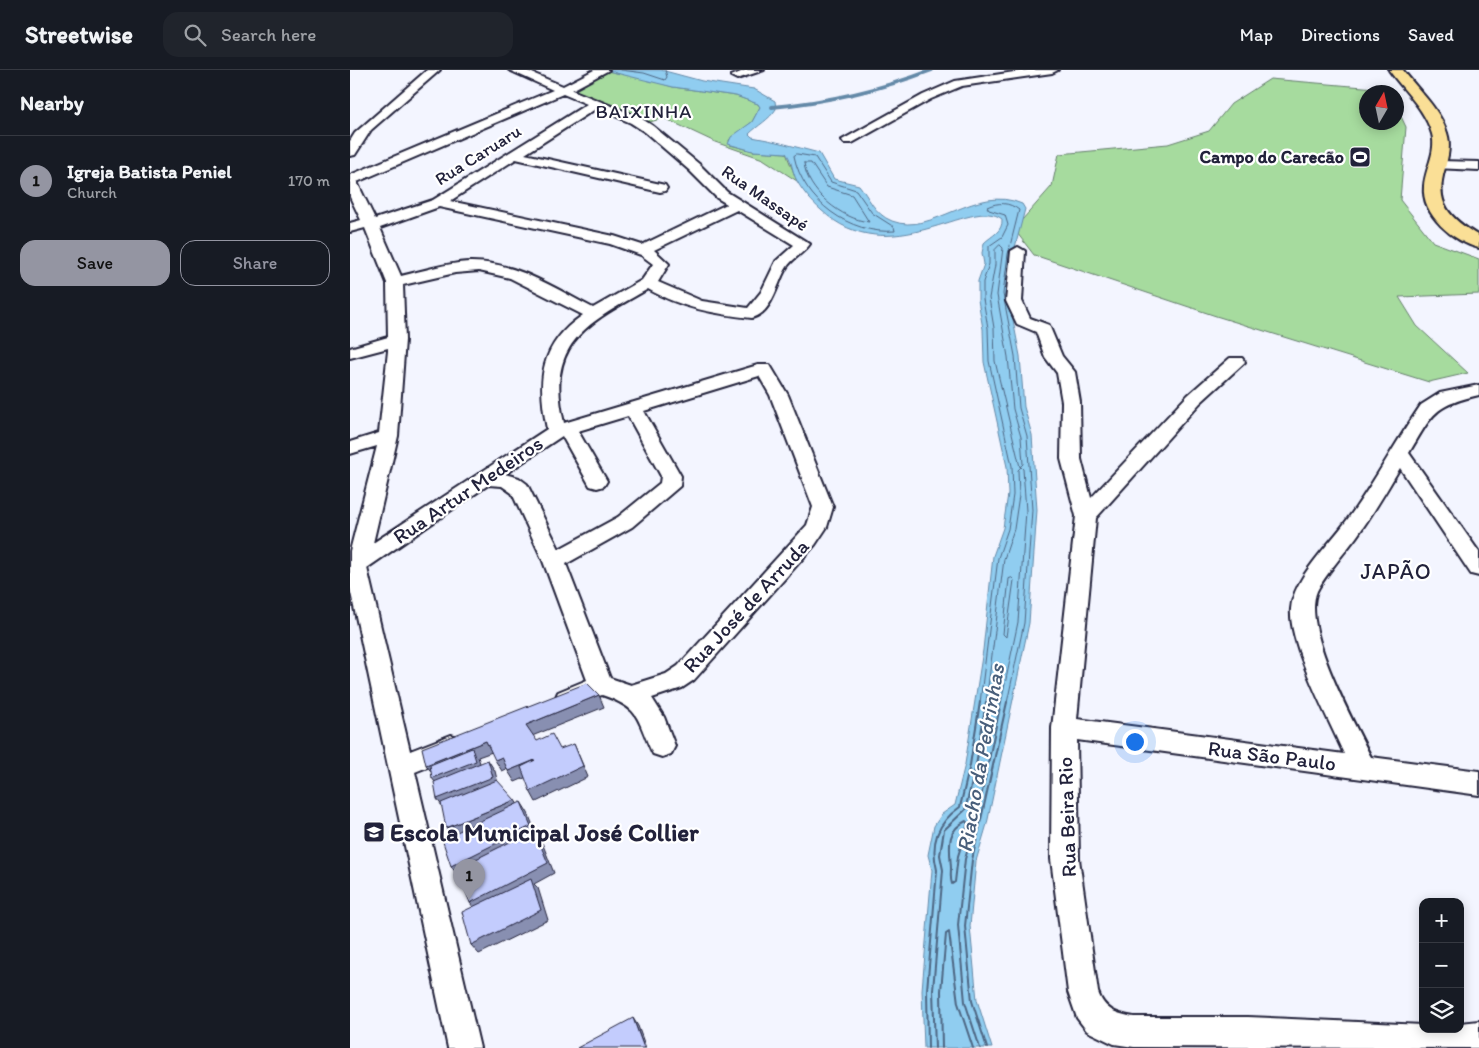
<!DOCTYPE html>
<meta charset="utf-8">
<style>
body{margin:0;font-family:Itim,sans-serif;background:#20242c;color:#f1f3f6}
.controls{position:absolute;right:15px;bottom:15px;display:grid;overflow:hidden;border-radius:10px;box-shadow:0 2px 12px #0003}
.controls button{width:45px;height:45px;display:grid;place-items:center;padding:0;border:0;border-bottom:1px solid #363941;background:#171b24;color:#f1f3f6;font:25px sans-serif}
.compass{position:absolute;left:1009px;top:15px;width:45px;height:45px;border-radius:50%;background:#171b24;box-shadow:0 2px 12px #0003;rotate:9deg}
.you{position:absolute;left:784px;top:671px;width:18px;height:18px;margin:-12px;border:4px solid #fff;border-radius:50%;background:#1a73e8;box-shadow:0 0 0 8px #1a73e833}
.badge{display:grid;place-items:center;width:32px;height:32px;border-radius:50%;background:#9495a2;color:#111;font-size:16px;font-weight:700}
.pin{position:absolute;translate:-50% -41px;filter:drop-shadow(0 1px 2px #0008)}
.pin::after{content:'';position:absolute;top:26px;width:18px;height:15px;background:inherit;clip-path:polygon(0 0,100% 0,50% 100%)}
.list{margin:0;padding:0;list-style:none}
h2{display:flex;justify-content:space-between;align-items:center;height:65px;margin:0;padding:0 20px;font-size:21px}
h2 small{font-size:16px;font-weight:400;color:#9ea1a6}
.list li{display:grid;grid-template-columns:32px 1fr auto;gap:15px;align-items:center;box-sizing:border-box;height:90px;padding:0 20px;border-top:1px solid #363941}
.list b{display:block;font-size:19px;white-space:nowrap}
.list p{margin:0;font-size:16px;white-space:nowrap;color:#9ea1a6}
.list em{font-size:16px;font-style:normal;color:#9ea1a6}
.actions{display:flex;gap:10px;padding:15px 20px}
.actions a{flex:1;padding:11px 0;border:1px solid #9495a2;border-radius:15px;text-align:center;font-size:18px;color:#9495a2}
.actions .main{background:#9495a2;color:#111}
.icon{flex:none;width:28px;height:28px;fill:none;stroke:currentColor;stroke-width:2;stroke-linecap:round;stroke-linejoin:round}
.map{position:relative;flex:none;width:1129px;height:978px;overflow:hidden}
header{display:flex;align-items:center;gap:30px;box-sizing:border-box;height:70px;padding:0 25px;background:#171b24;border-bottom:1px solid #363941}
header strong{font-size:24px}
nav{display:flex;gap:28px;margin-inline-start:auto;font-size:18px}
.search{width:350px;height:45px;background:#20242c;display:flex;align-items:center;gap:12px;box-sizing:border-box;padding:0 18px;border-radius:15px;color:#9ea1a6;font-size:19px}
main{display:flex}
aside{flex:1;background:#171b24}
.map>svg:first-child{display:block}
.green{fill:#a6db9e;stroke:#647e6c}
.water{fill:#90cdf0;stroke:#6489a8}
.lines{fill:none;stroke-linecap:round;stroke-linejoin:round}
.shore-far1{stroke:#4e6683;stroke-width:1}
.shore{stroke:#4e6683;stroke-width:2}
.stream{stroke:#6489a8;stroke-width:4}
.minor-casing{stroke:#22223b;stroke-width:4}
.major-casing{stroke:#22223b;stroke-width:4}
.minor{fill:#fff;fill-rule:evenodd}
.major{fill:#fadf96;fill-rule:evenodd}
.shaded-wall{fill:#888fb1;stroke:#22223b}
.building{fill:#c3ccfd;stroke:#22223b}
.labels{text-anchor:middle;stroke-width:4.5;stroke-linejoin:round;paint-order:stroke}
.far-street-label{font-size:18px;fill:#22223b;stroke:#fff}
.far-poi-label{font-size:18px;font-weight:bold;fill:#22223b;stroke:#fff;text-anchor:end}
.far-neighbourhood-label{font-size:19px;letter-spacing:1px;fill:#22223b;stroke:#fff}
.street-label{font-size:21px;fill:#22223b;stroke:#fff}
.neighbourhood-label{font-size:22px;letter-spacing:1px;fill:#22223b;stroke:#fff}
.water-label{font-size:22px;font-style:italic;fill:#485e7a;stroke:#fff}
.near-poi-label{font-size:25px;font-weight:bold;fill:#22223b;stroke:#fff;text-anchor:start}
</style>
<header>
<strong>Streetwise</strong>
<div class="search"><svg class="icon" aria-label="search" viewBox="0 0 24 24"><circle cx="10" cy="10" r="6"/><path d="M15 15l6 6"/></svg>Search here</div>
<nav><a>Map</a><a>Directions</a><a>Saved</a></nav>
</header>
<main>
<aside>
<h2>Nearby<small></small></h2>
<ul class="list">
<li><span class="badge">1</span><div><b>Igreja Batista Peniel</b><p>Church</p></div><em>170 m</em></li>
</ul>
<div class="actions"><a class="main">Save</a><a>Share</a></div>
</aside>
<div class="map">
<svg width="1129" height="978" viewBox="0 0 1129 978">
<rect width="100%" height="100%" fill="#f3f5ff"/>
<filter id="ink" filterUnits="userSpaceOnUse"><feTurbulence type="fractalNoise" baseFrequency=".02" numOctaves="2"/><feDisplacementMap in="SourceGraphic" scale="10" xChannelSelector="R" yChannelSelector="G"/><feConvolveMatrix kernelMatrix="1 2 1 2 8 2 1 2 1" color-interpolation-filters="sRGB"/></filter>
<g filter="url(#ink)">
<!-- green -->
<path class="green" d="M257 1 292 8 323 17 386 26 408 34 410 37 402 52 379 70 380 75 403 81 436 83 447 111 413 89 365 72 314 48 300 52 222 19Z
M920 9 1037 19 1039 22H1016V52H1046L1047 38 1056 57 1050 130 1083 172 1129 189V224L1049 227 1067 256 1118 303 1079 312 866 246 684 185 664 159 702 116 709 84 818 74 859 61 881 34Z"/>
<!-- water -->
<path class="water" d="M254 0H311L352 11 404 19 425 31 426 39C419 50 408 55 399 64L402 67C426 71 446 77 469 83L484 109 509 115C519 127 524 144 542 151 583 167 625 113 672 134L675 139 663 185 658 224 670 286 674 337 682 365 687 440 679 553 637 754 626 791 620 856 627 930 642 978H574L572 920 582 800 578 785 584 756 592 744 605 735 615 694 633 580 643 486 653 458 658 424 657 397 634 292 633 259 628 230V211L634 194 632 183 634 173C642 165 653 162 652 149 622 124 540 204 471 140 462 132 453 122 447 111 442 102 442 90 436 83L403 81 378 74 381 67 402 52 410 37 408 34 386 26 323 17Z"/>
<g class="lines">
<!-- shore-far1 -->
<path class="shore-far1" d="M271 0 294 3 315 10 317 7 315 0
M447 84 465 87 481 112 506 120 522 143 544 157 545 161C500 165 453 131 444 86Z
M454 93H461L477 117 502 125 519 152C492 149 457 122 454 93Z
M650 175 653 178 647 225 658 287 663 339 671 367 673 394 670 397 645 291 644 258 639 228 645 195V180Z
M662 508 664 510 656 567 653 564 659 509Z
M630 633 648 488 658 459 663 425 662 396 639 291 638 258 633 229V212L639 194V176L652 167 658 155 655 145 639 140 637 137C648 132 659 132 669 140L658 184 653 224 665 286 669 338 677 366 682 440 674 553 657 633
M636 633 654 489 664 459 669 425 668 400 671 397 673 399 676 441 668 552 651 633"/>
<!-- shore -->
<path class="shore" d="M616 751 618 754 608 786 605 812 602 814C600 808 601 804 601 798 600 778 595 761 616 751Z
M578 978 577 920 587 800C580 773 587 753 610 737L620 695 630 632
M585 978 583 920 593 800 590 785 594 760 615 740 626 696 636 632
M592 978 591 921 596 864 599 862 608 933 623 978
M630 978 615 932 608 855 615 789 626 751 651 632
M637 978 622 931 615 856 622 790 657 632"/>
<!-- stream -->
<path class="stream" d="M422 37C477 32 530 20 582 0"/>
<!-- minor casing -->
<g class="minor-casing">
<path id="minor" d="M77 0H90L21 60 5 85 0 86V71L5 63Z
M159 0H175L213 16 244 0H259L222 20 289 47 303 56 349 94 377 122 460 174C454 183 443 188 437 197 427 212 423 243 402 248 365 244 331 238 298 219 236 254 195 273 214 353L408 295H420L438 325 483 437 477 457 465 475 344 610 332 618 302 628 314 647 325 676 321 684 312 687 303 684C286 649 293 639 252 625L217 639 208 636 205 629 208 622 237 610 193 491 162 423 152 416 138 415 17 498 60 681 101 665 110 668 114 676 110 684 65 702 130 978H98L0 518V481L27 376 0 384V372L29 363 38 281V278L0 288V278L38 267 37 213 15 158 0 162V153L11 150 0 127V105L203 20ZM213 24 237 34 83 130 25 149 7 112ZM247 38 281 53 295 62 339 100 367 128 377 134 292 175 264 166 100 131 166 89 310 122 315 121 317 118 315 115 175 84ZM89 137 260 174 291 185 303 194 292 210 243 238C204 218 165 191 119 192 96 193 73 201 51 206L30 158ZM387 140 444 175 426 191 411 222 398 238 352 231 308 212 319 194 304 180ZM129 201 160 208 233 245C189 275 187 311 197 359L23 473 48 366 55 270 53 215 105 203ZM409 306 420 325 463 437 457 455 328 596 316 604 281 615 260 608 216 494 282 457 330 416 331 406 294 341ZM278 346 311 406 310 413 268 447 209 479 177 414 169 408 155 404 212 366 240 416 247 418 254 416 257 411 228 361Z
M396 0H414L387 9 381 6Z
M678 0H708L702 3 612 16 581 29 502 73H494L492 70 573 25 605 11Z
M1089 91 1129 92V100L1084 98 1082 95 1084 92Z
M668 177 675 181 672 231 680 248 699 255 712 286 725 302 730 332 731 389 741 428 838 325 880 288H892L895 292 850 333 746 448 727 649 994 684C979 650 938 573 941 539 943 508 980 474 997 450 1024 413 1045 373 1071 335L1090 323 1129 315V325C1082 336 1083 344 1059 383L1129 482V506L1121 504 1050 398C1036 421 1023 444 1007 466 996 481 975 505 967 521 951 558 1004 652 1021 687L1129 701V725L727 670 729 789 748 922C754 940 767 944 784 947H898L1073 955V959H1110V953L1129 951V978L784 977 764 974 737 961 727 948 718 922 701 789 702 658 726 446 711 389 712 332 707 303 695 287 686 262 667 254 656 231 661 181Z"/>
</g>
<!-- major casing -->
<g class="major-casing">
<path id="major" d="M1039 0H1053C1068 20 1090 39 1097 63 1101 75 1098 87 1095 98 1084 133 1099 148 1129 166V178C1104 172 1071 145 1074 116 1075 99 1087 82 1082 64 1075 39 1053 20 1039 0Z"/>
</g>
<!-- minor -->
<use href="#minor" class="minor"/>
<!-- major -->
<use href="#major" class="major"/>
</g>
<!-- shaded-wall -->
<path class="shaded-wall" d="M249 625 254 637 182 666 176 655Z
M136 671 142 682 128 687 133 702 90 719 82 708 84 705 76 695Z
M224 674 238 707 186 732 180 721Z
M152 687 159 698 152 701 145 690Z
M138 690 145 701 149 718 95 740 87 729Z
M185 690 191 701 165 712 158 701Z
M165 730 171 740 104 769 96 758Z
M171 732 178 743 185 761 191 770 204 803 184 814 188 818 198 850 129 884 121 875 128 843 120 833 187 767 108 806 101 796Z
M283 948 288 956 296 978H294Z"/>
<!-- building -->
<path class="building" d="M237 613 249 625 176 655 187 671 202 664 210 679 224 674 233 696 180 721 171 697 185 690 158 701 152 687 145 690 136 671 76 695 72 678Z
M122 678 126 691 82 708 80 695Z
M138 690 143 707 87 729 84 712Z
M147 710 165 730 96 758 91 733Z
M171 732 181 756 101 796 92 769Z
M184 760 198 793 120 833 108 798Z
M181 809 191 840 121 875 112 842Z
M283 948 294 978H227Z"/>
</g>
<!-- icons -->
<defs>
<g id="stadium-square" transform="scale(1.125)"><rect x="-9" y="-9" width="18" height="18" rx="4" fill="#22223b" stroke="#fff"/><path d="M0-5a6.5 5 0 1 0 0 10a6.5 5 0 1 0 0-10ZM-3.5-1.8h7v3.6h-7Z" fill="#fff"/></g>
<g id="school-square" transform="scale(1.125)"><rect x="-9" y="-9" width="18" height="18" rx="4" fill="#22223b" stroke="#fff"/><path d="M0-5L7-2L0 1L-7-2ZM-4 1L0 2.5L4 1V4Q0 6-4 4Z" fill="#fff"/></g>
</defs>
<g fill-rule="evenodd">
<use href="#stadium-square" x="1010" y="87"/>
<use href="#school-square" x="24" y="762"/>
</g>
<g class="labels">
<!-- far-street labels -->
<g class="far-street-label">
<text transform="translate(128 85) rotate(-32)" y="6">Rua Caruaru</text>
<text transform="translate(415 128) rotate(35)" y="6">Rua Massapé</text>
</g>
<!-- far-poi labels -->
<g class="far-poi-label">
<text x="994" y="93">Campo do Carecão</text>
</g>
<!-- far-neighbourhood labels -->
<g class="far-neighbourhood-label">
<text x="294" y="48">BAIXINHA</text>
</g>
<!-- street labels -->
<g class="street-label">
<text transform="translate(118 420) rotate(-34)" y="7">Rua Artur Medeiros</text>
<text transform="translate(396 536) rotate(-47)" y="7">Rua José de Arruda</text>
<text transform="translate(922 686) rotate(7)" y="7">Rua São Paulo</text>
<text transform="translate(717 747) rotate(-92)" y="7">Rua Beira Rio</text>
</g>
<!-- neighbourhood labels -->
<g class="neighbourhood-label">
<text x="1046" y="509">JAPÃO</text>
</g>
<!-- water labels -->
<g class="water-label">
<text transform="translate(630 688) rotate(-80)" y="8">Riacho da Pedrinhas</text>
</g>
<!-- near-poi labels -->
<g class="near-poi-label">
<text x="40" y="771">Escola Municipal José Collier</text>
</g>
</g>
</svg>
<div class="controls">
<button>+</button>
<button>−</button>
<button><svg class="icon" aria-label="layers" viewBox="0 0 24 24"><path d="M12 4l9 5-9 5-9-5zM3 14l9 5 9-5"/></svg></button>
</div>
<svg class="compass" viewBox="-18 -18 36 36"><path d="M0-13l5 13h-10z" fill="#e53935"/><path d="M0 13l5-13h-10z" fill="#9ea1a6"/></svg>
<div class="you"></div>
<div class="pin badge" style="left:119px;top:830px">1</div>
</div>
</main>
